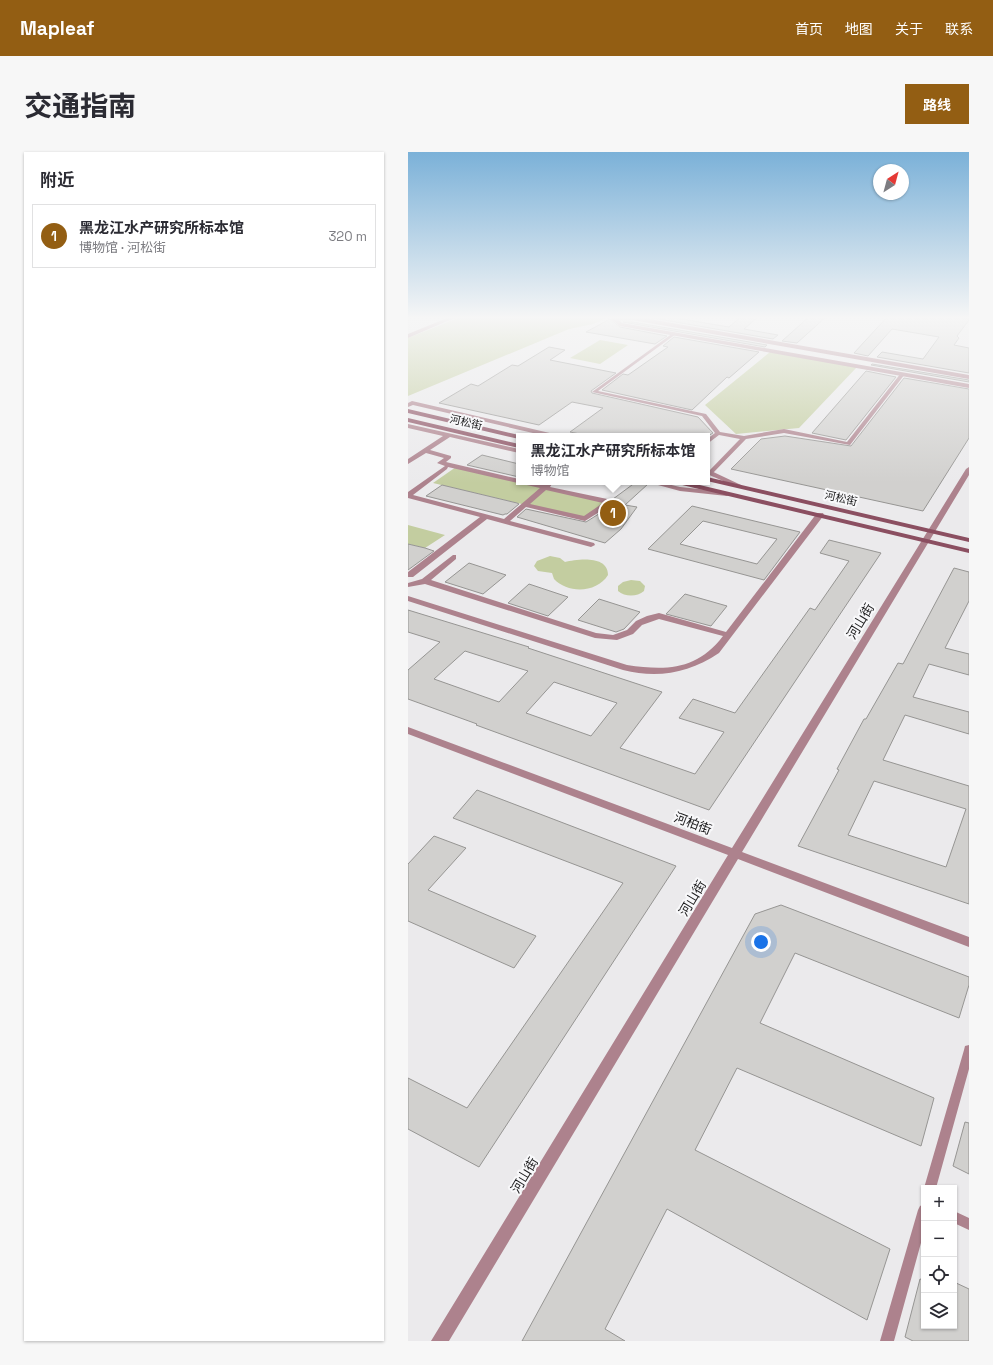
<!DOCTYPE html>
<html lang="zh">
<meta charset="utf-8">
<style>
body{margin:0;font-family:"Space Grotesk","Noto Sans SC",sans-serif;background:#f7f7f7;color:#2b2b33}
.controls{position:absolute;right:12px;bottom:12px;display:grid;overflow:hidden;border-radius:0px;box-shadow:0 1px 3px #0004}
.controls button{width:36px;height:36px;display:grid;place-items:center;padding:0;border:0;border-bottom:1px solid #e1e1e2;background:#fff;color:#2b2b33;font:20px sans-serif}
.compass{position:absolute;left:465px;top:12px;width:36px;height:36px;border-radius:50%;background:#fff;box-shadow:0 1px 3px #0004;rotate:36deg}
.you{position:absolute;left:353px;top:790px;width:14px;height:14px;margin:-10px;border:3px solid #fff;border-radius:50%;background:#1a73e8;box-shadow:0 0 0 6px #1a73e833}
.badge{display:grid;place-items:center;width:26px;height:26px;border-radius:50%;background:#935e13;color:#fff;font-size:13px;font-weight:700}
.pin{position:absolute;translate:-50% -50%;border:2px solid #fff;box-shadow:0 1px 4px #0006}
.popup{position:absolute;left:108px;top:281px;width:194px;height:52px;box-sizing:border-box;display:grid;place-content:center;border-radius:0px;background:#fff;filter:drop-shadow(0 1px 3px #0005);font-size:13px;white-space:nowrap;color:#7c7c81}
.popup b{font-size:15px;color:#2b2b33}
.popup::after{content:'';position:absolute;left:50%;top:100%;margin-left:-8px;border:8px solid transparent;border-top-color:#fff}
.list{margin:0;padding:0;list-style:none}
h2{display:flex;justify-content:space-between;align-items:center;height:52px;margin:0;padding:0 16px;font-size:17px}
h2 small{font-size:13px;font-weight:400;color:#7c7c81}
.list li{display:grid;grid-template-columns:26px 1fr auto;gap:12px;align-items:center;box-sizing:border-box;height:64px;margin:0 8px 8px;padding:0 8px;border:1px solid #e1e1e2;border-radius:0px}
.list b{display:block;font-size:15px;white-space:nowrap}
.list p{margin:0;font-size:13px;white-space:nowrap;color:#7c7c81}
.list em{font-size:13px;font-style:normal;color:#7c7c81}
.icon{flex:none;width:22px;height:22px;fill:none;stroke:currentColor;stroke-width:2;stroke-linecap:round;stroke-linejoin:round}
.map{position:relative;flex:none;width:561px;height:1189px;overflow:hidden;border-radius:0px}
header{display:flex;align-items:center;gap:24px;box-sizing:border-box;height:56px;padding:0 20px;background:#935e13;color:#fff}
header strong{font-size:19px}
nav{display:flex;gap:22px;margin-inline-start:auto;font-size:14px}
.intro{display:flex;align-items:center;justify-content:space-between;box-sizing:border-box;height:96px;padding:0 24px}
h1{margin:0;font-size:28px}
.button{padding:10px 18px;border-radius:0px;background:#935e13;color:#fff;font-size:14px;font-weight:700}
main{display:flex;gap:24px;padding:0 24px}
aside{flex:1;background:#fff;border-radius:0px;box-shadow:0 1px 3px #0004}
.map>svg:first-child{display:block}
.green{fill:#c3cda0}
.building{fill:#d1d0ce;stroke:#969593;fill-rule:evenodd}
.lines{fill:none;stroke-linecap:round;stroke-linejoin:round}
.path{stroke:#7a797b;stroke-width:1.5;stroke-dasharray:1.5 1.5;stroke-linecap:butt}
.service{fill:#ad828d;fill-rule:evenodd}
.minor{fill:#ad828d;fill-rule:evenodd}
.tertiary{fill:#ad828d;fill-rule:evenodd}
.secondary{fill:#8b4f61;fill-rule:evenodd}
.labels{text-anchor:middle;stroke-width:4;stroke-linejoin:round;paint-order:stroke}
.far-street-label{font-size:11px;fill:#1b1b1c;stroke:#f8f8fa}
.street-label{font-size:13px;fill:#1b1b1c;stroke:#f8f8fa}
</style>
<header>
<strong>Mapleaf</strong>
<nav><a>首页</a><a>地图</a><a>关于</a><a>联系</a></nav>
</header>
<div class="intro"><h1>交通指南</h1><a class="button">路线</a></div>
<main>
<aside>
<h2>附近<small></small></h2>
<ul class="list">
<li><span class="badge">1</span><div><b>黑龙江水产研究所标本馆</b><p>博物馆 · 河松街</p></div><em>320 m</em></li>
</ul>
</aside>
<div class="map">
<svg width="561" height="1189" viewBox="0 0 561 1189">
<rect width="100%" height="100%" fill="#ebeaec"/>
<!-- green -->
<path class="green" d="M55 164H203L185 172 161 177 0 244V186Z
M192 188 220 193 192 212 162 206Z
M362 200 449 215 391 276 328 282 297 253Z
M48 315 202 350 177 367 25 331Z
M0 373 37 383 17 396 0 392Z
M142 404 152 406 157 410C170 407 200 403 200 423 189 441 160 442 146 427L144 421 130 419 126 414 129 409Z
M223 428 232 429 237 434 236 439C229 445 217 445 210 439V434L215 430Z"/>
<!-- building -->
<path class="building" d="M233 164H256L321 175 334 164H349L350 165 336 177 370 183 365 187Z
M402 164H419L389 191 374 189Z
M480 164H561V168L549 184 551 186 546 193 561 196V221L469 205 474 200 515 207 531 185 484 177 460 204 446 201Z
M202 167 212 175 259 184 247 192 178 180Z
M215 170H224L359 193 357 195Z
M266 185 351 200 321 226 319 225 284 258 194 238 215 222 220 223 260 195 255 194Z
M141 195 157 198 142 208 208 221 183 239 184 241 290 265 305 281 300 284H182L162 280 195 256 164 250 131 273 31 251 63 232 70 234 104 213 110 214Z
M464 212 561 228V230L463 213Z
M458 219 488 225 438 288 404 281Z
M496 226 561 237V286L515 359 323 317 353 287 377 284 443 294Z
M74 303 111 312V325L59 313Z
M228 330H238L240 332 217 353 229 355 213 377 197 391 109 365 118 357 178 370 205 353V347Z
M34 333 109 351 111 352 99 362H97L95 363 18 344Z
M284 354 392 380 356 428 240 397ZM295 369 369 387 349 412 272 392Z
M421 388 473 401 301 658 68 573 69 572 0 547V518L32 490 0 480V458L121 495 120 496 254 540 212 596 287 622 316 580 271 566 285 547 327 561 402 456 407 458 441 409 412 401ZM57 499 120 519 91 550 26 527ZM146 530 209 551 183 584 118 561Z
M0 392 17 396 26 399 0 418Z
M61 411 98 423 75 442 37 430Z
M546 416 561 420V449L537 496 561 502V523L521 512 505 545 561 560V582L497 563 475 608 561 634V752L390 694 431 618 429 617 456 567H458L490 511 495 512ZM466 629 558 657 538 715 440 683Z
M121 432 160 445 140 464 100 451Z
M277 442 319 454 303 474 258 462Z
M191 447 232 460 216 477 208 480 170 468Z
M69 638 268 714 71 1015 0 977V926L59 956 215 731 45 666Z
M26 684 58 696 20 738 128 784 106 816 0 769V712Z
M373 753 561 825V833L551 866 387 801 352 871 526 946 513 994 329 916 287 998 482 1097 459 1168 259 1057 197 1177 217 1189H114L347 762Z
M557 970 561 971V1022L545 1014Z
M512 1127 516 1128V1174H546V1130L561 1137V1189H505L497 1185Z"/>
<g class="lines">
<!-- path -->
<path class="path" d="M123 166 124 164"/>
<!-- service -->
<path class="service" d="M265 181 268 182 190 239 298 262 312 280 336 284 376 277 439 290 493 221 497 222 442 293 376 281 338 287 305 321H301V319L332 287 311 283 299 292V287L307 281 294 264 184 240Z
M561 893V917L528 1036H516L556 898 557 894Z
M516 1052V1080L486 1189H472L510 1058 512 1054Z
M546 1059 561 1066V1078L546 1071Z"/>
<!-- minor -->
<path class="minor" d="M44 164H51L0 186V182Z
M4 249 146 282 149 284H138L5 253 0 255V251Z
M0 272 111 297V301L42 285 22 298 43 304V306L38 310 111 327V330H122L136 333 141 330 144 332 142 335 204 348V352L177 369 118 355 102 369 186 391 187 393 183 395 79 367 5 425H0V420L72 365 0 346V340L37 314 29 311 36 306 18 301 0 312V307L35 284 0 276ZM40 315 132 336 96 367 5 343 39 317ZM138 338 195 351 176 364 122 352Z
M299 317 333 333 334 334 329 335 299 322Z
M239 330H251L272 335 319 340 323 342 319 344 272 339Z
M409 361H415L416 363 311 501C281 521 250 527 215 518L0 449V444L219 513C259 519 289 518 315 484L251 467 234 473 225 482 209 488 187 486 17 432 0 435V431L14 427 45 403H48V407L23 428 188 481 205 483 219 478 228 469 239 464 251 461 318 480Z"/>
<!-- tertiary -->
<path class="tertiary" d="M224 164 561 223V227L224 168H211L214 171 561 232V236L212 174 203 167Z
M561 315V323L334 700 561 785V795L330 707 41 1189H23L320 703 0 582V575L324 696 558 317Z"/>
<!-- secondary -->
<path class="secondary" d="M0 257 111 283 114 284H111V287L0 261Z
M0 266 111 292V296L0 270Z
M299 325 561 386V390L299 329Z
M267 330H279L561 397V401L270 332Z"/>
</g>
<!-- sky -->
<linearGradient id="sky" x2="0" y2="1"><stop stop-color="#7bb1d8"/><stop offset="0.5" stop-color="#f6f6f6"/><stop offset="1" stop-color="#f6f6f6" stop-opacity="0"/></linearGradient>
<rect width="561" height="331" fill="url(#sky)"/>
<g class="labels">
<!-- far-street labels -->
<g class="far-street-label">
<text transform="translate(58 270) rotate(13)" y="4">河松街</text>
<text transform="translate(433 346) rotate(13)" y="4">河松街</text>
</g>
<!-- street labels -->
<g class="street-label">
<text transform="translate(452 469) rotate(-59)" y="5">河山街</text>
<text transform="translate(285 671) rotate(21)" y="5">河柏街</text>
<text transform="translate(284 746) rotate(-59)" y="5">河山街</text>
<text transform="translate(116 1023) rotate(-59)" y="5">河山街</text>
</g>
</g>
</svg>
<div class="controls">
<button>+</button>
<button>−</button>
<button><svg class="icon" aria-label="locate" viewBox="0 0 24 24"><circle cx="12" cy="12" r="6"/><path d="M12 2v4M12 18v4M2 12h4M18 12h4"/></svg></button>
<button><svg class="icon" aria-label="layers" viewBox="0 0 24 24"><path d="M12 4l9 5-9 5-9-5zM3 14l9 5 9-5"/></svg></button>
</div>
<svg class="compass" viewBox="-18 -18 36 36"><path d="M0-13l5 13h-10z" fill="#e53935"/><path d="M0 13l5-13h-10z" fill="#7c7c81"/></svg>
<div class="you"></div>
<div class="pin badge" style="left:205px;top:361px">1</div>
<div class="popup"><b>黑龙江水产研究所标本馆</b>博物馆</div>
</div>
</main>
